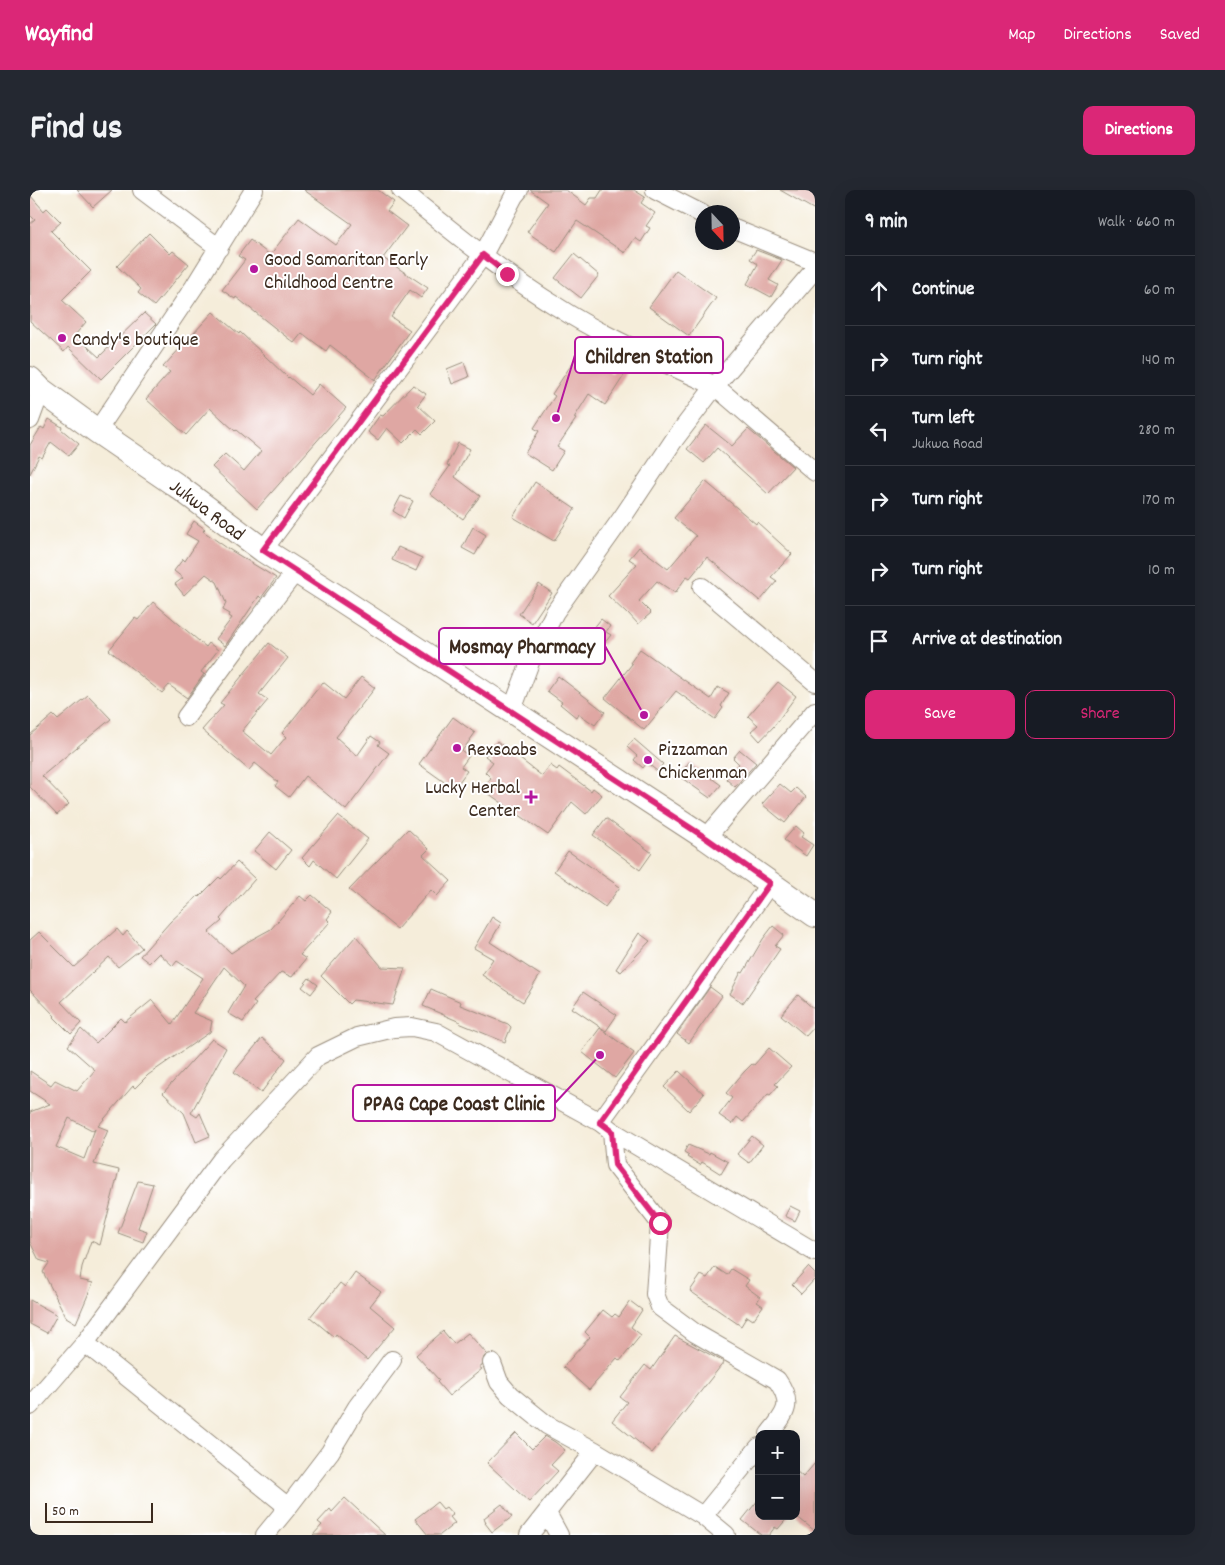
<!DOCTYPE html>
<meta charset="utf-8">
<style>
body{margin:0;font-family:Dekko,sans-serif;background:#242831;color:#f1f3f6}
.controls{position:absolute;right:15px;bottom:15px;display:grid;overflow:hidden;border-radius:10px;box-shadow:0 5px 20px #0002}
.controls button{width:45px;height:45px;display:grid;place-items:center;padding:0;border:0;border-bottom:1px solid #363941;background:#171b24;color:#f1f3f6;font:25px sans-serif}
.compass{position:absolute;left:665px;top:15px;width:45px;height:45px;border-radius:50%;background:#171b24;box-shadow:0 5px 20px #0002;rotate:158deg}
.scale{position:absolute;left:15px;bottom:12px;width:108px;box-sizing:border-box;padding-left:5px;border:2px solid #3b2a1e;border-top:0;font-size:14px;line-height:18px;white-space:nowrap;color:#3b2a1e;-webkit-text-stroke:4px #fff;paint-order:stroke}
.stop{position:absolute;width:15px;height:15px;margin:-11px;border:4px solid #db2777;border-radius:50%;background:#fff}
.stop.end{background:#db2777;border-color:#fff;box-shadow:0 1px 5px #0008}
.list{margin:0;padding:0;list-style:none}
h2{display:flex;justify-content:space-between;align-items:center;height:65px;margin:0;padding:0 20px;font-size:21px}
h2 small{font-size:16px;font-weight:400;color:#9ea1a6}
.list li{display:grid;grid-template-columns:32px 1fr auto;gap:15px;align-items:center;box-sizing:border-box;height:70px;padding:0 20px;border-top:1px solid #363941}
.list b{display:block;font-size:19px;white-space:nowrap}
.list p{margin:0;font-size:16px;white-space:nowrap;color:#9ea1a6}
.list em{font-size:16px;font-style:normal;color:#9ea1a6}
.actions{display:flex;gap:10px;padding:15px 20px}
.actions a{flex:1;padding:11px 0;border:1px solid #db2777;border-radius:10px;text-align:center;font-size:18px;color:#db2777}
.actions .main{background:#db2777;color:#fff}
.icon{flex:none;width:28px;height:28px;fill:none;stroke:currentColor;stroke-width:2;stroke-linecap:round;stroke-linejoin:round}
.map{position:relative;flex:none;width:785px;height:1345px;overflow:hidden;border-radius:10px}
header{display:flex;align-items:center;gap:30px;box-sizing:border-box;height:70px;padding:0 25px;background:#db2777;color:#fff}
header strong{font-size:24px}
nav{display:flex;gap:28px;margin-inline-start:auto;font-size:18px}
.intro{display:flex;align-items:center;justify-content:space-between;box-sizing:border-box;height:120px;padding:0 30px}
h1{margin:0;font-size:35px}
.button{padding:12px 22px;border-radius:10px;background:#db2777;color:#fff;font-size:18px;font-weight:700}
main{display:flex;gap:30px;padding:0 30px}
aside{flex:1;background:#171b24;border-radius:10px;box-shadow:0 5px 20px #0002}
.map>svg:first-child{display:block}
.building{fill:#dfa7a3;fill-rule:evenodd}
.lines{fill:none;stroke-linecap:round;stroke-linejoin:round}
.minor-casing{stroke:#988c7c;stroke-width:20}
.secondary-casing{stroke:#988c7c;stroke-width:26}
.minor{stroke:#fff;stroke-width:18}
.secondary{stroke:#fff;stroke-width:24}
.route{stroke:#db2777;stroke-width:6}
.poi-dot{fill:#b5179e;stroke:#fff;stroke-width:2}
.labels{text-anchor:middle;stroke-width:4;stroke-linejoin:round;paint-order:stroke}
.poi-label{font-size:20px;fill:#3b2a1e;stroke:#fff;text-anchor:start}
.street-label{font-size:20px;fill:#3b2a1e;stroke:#fff}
.leader{fill:none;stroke:#b5179e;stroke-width:2}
.callout-dot{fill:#b5179e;stroke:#fff;stroke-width:2}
.callout{fill:#fff;stroke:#b5179e;stroke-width:2}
.callout-label{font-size:21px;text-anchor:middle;font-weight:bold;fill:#3b2a1e}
</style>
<header>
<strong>Wayfind</strong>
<nav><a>Map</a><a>Directions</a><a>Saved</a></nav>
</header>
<div class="intro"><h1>Find us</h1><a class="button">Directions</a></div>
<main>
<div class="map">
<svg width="785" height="1345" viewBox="0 0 785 1345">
<rect width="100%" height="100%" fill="#fff"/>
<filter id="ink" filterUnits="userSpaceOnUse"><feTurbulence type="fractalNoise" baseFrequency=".02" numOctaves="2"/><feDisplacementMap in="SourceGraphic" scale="10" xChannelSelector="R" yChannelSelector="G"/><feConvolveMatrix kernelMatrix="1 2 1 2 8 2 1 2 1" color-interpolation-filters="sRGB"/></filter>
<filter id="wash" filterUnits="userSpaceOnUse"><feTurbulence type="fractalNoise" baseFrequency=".0096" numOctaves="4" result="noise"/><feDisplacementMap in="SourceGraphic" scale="20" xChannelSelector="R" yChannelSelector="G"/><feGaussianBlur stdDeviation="1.12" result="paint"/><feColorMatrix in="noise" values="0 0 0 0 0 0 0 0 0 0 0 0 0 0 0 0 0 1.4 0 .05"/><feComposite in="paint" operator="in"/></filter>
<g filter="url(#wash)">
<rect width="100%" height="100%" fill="#f5edda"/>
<g id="blocks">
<!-- building -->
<path class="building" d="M47 0H82L63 17Z
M274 0H348L364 12 357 21 377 36 353 68 398 98 391 108 380 100 361 127 380 140 345 190 300 155 296 161 272 143 264 153 206 107 205 109 192 100 215 70 208 66 220 50 240 65 269 28 306 55 322 34Z
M500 0H536L556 15 561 8H567L572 0H604L615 7 611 13 625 23 616 36 620 38 611 52 605 48 595 63 547 31 526 62 497 42 518 13Z
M750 0H785V20Z
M0 5 14 21 17 18 31 32 21 41 61 81 32 110 56 132 45 145 47 147 69 167 114 123 126 134 71 189 38 157 34 162 0 131V34L5 30 0 25Z
M119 43 140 64 143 61 159 74 124 116 108 103 111 99 87 76Z
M726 60 752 70 739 90 748 95 741 107 717 94 728 74 720 69Z
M544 64 569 85 551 108 525 88Z
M646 80 686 108 659 146 619 117Z
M183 122 209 144 210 142 258 188 259 187 280 205 289 194 316 218 227 319 182 277 195 264 214 281 231 261 206 240 205 241 180 218 156 245 116 209 140 182 133 177Z
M556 146 569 153 559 169 582 183 594 165 604 170 575 215 559 204 544 228 546 229 527 257 534 261 522 280 495 263 509 241 504 238 525 206 522 204 553 157 551 155Z
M434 172 439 187 422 194 417 179Z
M383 195 396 204 388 215 405 231 392 244 387 239 373 253 357 238 348 250 338 242 350 225 353 226Z
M19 229 32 237 31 239 49 254 39 266 21 252 12 268 9 266 0 284V255L11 237 14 239Z
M676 235 702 256 718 239 763 277 738 304 687 258 674 273 657 259Z
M428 253 440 259 425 287 450 306 433 329 400 304 420 276 417 275Z
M675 291 726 334 727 332 762 364 741 387 747 391 730 411 677 367 660 388 657 386 645 403 627 391 609 411 621 423 608 434 598 423 597 424 578 406 607 374 599 369 609 357 638 379 666 346 644 328Z
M505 292 545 319 524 351 483 327Z
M371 306 383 311 374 328 363 321Z
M164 331 175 339 173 341 197 358 246 388 231 408 229 406 195 456 186 449 202 428 199 426 200 424 193 420 196 413 187 392 176 384 154 405 145 394 153 388 144 381 153 369 155 371 168 351 156 344Z
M443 337 456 345 445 365 432 358Z
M368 357 392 368 386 381 362 370Z
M509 394 522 403 502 433 489 424Z
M123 412 176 457 179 453 188 460 171 482 174 484 157 508 139 495 132 503 79 460 105 428 108 430Z
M571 429 580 436 576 442 581 445 573 455 559 444Z
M239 453 258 468 229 504 238 510 212 541 241 565 256 547 252 543 293 492 314 509 331 487 345 498 306 547 327 566 341 546 350 552 348 555 359 563 316 620 275 586 259 607 245 596 248 592 225 573 219 580 172 540 194 515 190 513Z
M610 459 681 509 688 497 699 503 691 516 693 518 685 529 646 501 614 540 575 508 602 474 600 473Z
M528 486 575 522 565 535 549 524 547 528 530 514 532 512 517 501Z
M748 492 766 506 744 536 730 551 721 541 728 535 718 526Z
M58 505 81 529 12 586 39 614 27 625 0 597V545L23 525 28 530Z
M423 527 445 543 432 561 439 566 431 577 437 581 424 599 389 574Z
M604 549 633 574 627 581 617 573 613 578 604 570 607 566 597 557Z
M467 551 512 586 520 575 527 580 529 577 561 601 563 598 572 605 556 624 542 612 518 645 452 599 461 588 455 582 463 572 455 566Z
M710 560 726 573 705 597 696 589 709 574 703 568Z
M659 572 691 595 680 608 649 586Z
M750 594 761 603 766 598 776 607 755 633 732 614Z
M308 626 338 649 306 689 284 670 280 676 272 668Z
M576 628 622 663 610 680 563 645Z
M766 636 774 643 771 647 783 655 776 666 754 650Z
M378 639 399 659 393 665 421 691 407 706 401 700 367 739 319 700Z
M240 642 261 660 246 679 224 661Z
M538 661 590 697 575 717 524 681Z
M207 672 225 689 190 729 192 731 179 742 201 763 219 751 241 739 270 706 276 711 282 705 302 722 297 729 300 732 270 765 276 769 262 787 251 782 223 812 226 814 213 832 198 823 214 796 194 777 163 823 182 831 180 842 118 885 105 898 103 896 68 936 78 940 64 974 89 980 70 1055 61 1051 52 1077 50 1090 63 1093 46 1133 36 1127 13 1082 19 1073 9 1070 0 1052V922L20 914 0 901V881L21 895 25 890 47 901 65 880 38 856 51 839 66 853 91 828 95 832 122 810 142 834 173 788 147 771 143 776 129 763 119 773 110 766 140 732 168 706 169 707 189 687 191 689ZM39 928 64 941 65 939 54 969 26 957Z
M462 727 471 733 460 752 510 785 493 812 452 785 463 769 444 758Z
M743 736 754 745 745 756 750 759 713 813 700 804 711 782 713 783 733 749Z
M87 739 93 746 97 741 112 758 88 777 79 767 31 812 51 833 41 844 24 827 25 826 0 800V750L9 742 44 777Z
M609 743 620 751 591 782 586 779Z
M326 746 352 777 375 778 363 815 323 810 319 814 291 786Z
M279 788 288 795 281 804 272 797Z
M680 797 692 806 659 853 647 844Z
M401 799 431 812 430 815 478 834 481 837 475 852 429 833 430 832 393 816Z
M553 802 587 825 576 841 542 818Z
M768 805 785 820V836L776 846 751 825Z
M570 838 604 863 585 888 552 862Z
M232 848 256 869 231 903 204 882Z
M182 849 196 858 161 923 167 927 170 923 180 946 166 952 154 923 133 903Z
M739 858 761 877 745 894 748 896 740 905 738 904 713 932 707 927 702 934 689 925 702 908 696 903 714 882 722 874 724 875Z
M649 881 674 904 659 921 634 897Z
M722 946 733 955 719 973 707 964Z
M658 955 679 964 680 962 698 972 691 984 672 972 670 975 657 967 659 965 654 962Z
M108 991 123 994 108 1038 117 1041 113 1052 88 1043Z
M760 1016 770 1021 765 1031 755 1026Z
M685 1077 697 1085 701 1079 719 1090 715 1096 730 1107 727 1112 733 1116 723 1130 717 1126 711 1136 660 1101 671 1085 677 1088Z
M778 1077 785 1084V1089L771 1104 762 1095Z
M325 1083 351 1102 340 1116 365 1137 337 1170 306 1144 304 1147 280 1127 293 1111 294 1113 310 1093 315 1097Z
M0 1110 27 1125 17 1143 0 1134Z
M600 1111 612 1120 601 1137 611 1145 590 1171 587 1168 559 1200 533 1177 560 1147 555 1142 573 1120 582 1127 585 1124 589 1127Z
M413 1141 424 1154 438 1143 457 1164 454 1167 452 1175 449 1177 452 1179 419 1206 407 1192 409 1190 386 1165Z
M645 1146 694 1172 622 1263 582 1231 597 1212 590 1207 615 1175 621 1180Z
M486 1243 502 1259 515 1246 525 1252 535 1260 521 1275 528 1281 499 1312 457 1273Z
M785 1273V1341L766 1326V1281L773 1287Z
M315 1308 355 1345H283L292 1335 288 1332 300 1319 302 1322Z
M729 1309V1326H759L748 1339 745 1337 739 1345H731L712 1330Z
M407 1312 413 1319 416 1317 423 1325 420 1327 425 1333 410 1345H398L385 1329Z
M472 1314 482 1327 462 1342 455 1333 456 1332 454 1328Z"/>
</g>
</g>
<g filter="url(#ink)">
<use href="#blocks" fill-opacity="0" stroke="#988c7c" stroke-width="1"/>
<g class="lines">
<!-- minor casing -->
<g class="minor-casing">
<path id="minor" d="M112 0 189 58
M371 0C421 40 471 82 526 116 575 148 632 171 685 196L785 79
M625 0 672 24
M702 38 785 72
M0 230 11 200
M67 241 164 97 224 0
M233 360 453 65 484 6 489 0
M672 397 785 492
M482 520 502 467 525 422 594 325 644 250 685 196 785 282
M156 527 212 451 266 381
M676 648 785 521
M570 932 667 798 740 693
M582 941 585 975 630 1033 625 1104 630 1117 665 1143 747 1190C764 1214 756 1223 739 1244
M55 1153 258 1317 235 1345
M462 1173 469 1192 480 1205 517 1235 565 1261
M0 1216 55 1153 191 970 288 866 327 847 364 838 382 837 406 842 570 932 582 941 785 1062
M258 1317 300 1262 327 1217 362 1170
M517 1323 529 1345
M673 1326 729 1257
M499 1345 565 1261 673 1326 696 1345"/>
</g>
<!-- secondary casing -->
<g class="secondary-casing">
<path id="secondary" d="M0 189 11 200 67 241 146 295 233 360 307 407 676 648 785 725"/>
</g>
<!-- minor -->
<use href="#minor" class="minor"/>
<!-- secondary -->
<use href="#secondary" class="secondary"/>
</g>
</g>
<g class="lines" filter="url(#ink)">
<!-- route -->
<path class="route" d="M477 84 453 65 233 360 676 648 740 693 570 932 582 941 585 975 630 1033"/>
</g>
<!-- markers -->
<g class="poi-dot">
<circle cx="224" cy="79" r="5"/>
<circle cx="32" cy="148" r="5"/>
<circle cx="427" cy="558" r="5"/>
<circle cx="618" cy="570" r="5"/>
<path d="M498.5 599.5h5v5h5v5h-5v5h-5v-5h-5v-5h5z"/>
</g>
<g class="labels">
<!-- poi labels -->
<g class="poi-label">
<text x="234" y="75">Good Samaritan Early<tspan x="234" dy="23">Childhood Centre</tspan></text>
<text x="42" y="155">Candy's boutique</text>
<text x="437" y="565">Rexsaabs</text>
<text x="628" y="565">Pizzaman<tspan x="628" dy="23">Chickenman</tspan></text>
<text x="490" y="603" text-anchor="end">Lucky Herbal<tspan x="490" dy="23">Center</tspan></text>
</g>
<!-- street labels -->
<g class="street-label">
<text transform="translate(178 319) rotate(37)" y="7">Jukwa Road</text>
</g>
</g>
<!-- callouts -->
<path class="leader" d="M526 228L545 165M614 525L575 456M570 865L525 913"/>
<g class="callout-dot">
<circle cx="526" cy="228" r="5"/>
<circle cx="614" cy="525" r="5"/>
<circle cx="570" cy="865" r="5"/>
</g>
<g class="callout">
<rect x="545" y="147" width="148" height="36" rx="5"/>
<rect x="409" y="438" width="166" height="36" rx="5"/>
<rect x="323" y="895" width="202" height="36" rx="5"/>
</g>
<g class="callout-label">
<text x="619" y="173">Children Station</text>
<text x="492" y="463">Mosmay Pharmacy</text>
<text x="424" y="920">PPAG Cape Coast Clinic</text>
</g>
</svg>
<div class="controls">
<button>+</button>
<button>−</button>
</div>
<svg class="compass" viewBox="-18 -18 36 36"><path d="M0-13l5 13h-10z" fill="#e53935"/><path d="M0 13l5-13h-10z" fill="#9ea1a6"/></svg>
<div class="scale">50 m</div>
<div class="stop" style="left:630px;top:1033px"></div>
<div class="stop end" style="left:477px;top:84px"></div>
</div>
<aside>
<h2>9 min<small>Walk · 660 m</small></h2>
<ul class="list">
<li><svg class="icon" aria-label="ahead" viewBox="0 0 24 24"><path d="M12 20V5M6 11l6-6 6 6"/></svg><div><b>Continue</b></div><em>60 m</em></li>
<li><svg class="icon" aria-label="right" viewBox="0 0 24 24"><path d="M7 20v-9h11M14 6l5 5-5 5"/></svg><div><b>Turn right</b></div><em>140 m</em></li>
<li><svg class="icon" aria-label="left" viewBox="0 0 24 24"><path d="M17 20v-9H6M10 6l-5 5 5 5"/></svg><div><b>Turn left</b><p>Jukwa Road</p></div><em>280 m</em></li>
<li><svg class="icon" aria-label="right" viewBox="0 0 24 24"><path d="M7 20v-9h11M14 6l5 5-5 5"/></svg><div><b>Turn right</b></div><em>170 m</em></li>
<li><svg class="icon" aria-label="right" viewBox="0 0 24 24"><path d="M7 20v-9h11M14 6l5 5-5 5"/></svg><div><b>Turn right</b></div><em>10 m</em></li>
<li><svg class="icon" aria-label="arrive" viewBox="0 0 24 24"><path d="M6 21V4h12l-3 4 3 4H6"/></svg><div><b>Arrive at destination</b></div></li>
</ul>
<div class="actions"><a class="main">Save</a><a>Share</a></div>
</aside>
</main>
